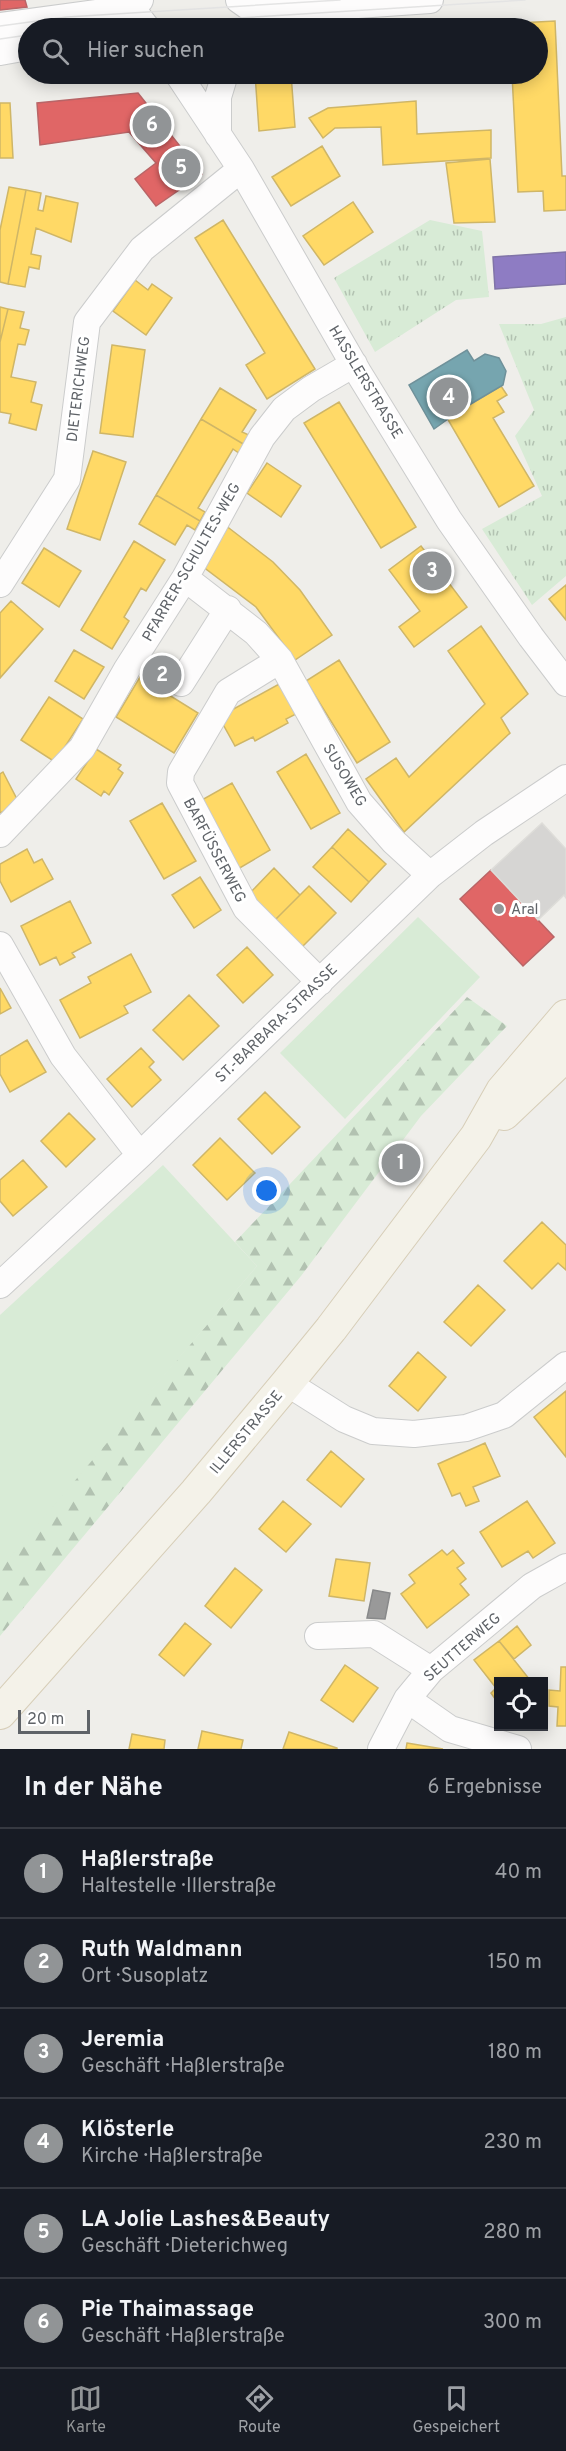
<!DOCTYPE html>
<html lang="de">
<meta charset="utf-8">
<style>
body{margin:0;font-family:Overpass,sans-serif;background:#242831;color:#f1f3f6}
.controls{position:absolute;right:18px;bottom:18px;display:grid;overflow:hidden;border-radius:0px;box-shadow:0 3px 15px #0003}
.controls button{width:54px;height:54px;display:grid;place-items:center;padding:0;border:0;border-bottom:2px solid #363941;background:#171b24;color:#f1f3f6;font:30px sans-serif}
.scale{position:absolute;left:18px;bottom:15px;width:72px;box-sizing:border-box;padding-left:6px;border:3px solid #5f6368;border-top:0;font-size:16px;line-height:21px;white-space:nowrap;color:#5f6368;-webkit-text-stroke:4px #fff;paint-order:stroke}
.you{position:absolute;left:267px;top:1191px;width:21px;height:21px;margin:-15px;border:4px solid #fff;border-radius:50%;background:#1a73e8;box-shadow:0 0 0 9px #1a73e833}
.badge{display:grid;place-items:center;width:39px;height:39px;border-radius:50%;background:#919496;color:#fff;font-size:20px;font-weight:700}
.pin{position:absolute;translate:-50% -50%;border:3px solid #fff;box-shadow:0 2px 6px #0006}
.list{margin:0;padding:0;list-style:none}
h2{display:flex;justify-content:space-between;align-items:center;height:78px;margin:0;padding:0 24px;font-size:26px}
h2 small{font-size:20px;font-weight:400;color:#9ea1a6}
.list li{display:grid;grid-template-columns:39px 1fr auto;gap:18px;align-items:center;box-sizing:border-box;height:90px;padding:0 24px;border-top:2px solid #363941}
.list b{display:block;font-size:22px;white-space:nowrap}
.list p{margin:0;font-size:20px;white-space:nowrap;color:#9ea1a6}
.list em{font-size:20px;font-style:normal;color:#9ea1a6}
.icon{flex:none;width:33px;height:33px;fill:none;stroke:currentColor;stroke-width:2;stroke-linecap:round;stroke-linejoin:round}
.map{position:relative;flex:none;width:566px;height:1749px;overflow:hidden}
.search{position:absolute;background:#171b24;box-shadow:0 3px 15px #0003;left:18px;right:18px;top:18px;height:66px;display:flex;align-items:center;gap:15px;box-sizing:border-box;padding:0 21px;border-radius:33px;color:#9ea1a6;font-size:22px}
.sheet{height:618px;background:#171b24}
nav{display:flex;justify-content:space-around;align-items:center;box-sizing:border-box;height:84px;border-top:2px solid #363941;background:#171b24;font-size:16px;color:#9ea1a6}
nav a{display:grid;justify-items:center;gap:3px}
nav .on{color:#919496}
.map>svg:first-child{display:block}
.forest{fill:url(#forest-firs)}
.park{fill:url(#park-tufts)}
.garden{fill:#d8ebd6}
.homes{fill:#ffd966;stroke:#cfb667;stroke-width:1.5}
.shops{fill:#e06666;stroke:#b96567;stroke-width:1.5}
.offices{fill:#8e7cc3;stroke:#8074a8;stroke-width:1.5}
.public{fill:#76a5af;stroke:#6f919a;stroke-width:1.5}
.industry{fill:#999;stroke:#88898a;stroke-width:1.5}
.building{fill:#d6d5d3;stroke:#deddd9;stroke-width:1.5}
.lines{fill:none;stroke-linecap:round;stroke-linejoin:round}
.minor-casing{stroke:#cbcccc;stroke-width:28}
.major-casing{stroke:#d7ceb8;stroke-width:34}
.minor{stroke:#fdfcfc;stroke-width:26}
.major{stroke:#f4f2e9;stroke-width:32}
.tram{stroke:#e4e4e4;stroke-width:1.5}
.poi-dot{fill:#919496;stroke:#fff;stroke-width:2}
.labels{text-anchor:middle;stroke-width:6;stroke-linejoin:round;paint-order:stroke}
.street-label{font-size:15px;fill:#5f6368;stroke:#fff}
.poi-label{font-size:15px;fill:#5f6368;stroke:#fff;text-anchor:start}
</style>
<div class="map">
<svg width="566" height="1749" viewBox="0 0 566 1749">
<defs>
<pattern id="forest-firs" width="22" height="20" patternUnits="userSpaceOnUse" patternTransform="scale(1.5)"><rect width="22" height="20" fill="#d8ebd6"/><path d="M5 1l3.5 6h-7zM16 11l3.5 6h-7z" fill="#b2c2b1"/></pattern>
<pattern id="park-tufts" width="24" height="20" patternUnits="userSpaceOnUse" patternTransform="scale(1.5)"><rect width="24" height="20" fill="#d8ebd6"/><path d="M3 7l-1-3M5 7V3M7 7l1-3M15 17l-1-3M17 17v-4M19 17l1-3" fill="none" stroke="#b2c2b1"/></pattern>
</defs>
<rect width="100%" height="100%" fill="#efeeea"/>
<!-- forest -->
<path class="forest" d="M467 997 507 1026 421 1116 301 1276 0 1636V1567L257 1266 235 1242Z"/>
<!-- park -->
<path class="park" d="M430 220 482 231 489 297 456 300 375 352 334 278Z
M566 317V576L532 605 482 529 542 496 515 436 534 410 499 324H541Z"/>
<!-- garden -->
<path class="garden" d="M418 917 480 977 345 1119 280 1053Z
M163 1165 257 1266 0 1569V1315Z"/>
<!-- homes -->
<path class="homes" d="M555 21 562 176H566V210L544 211 543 191 518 192 512 74H538V28H501L500 24Z
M475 22 476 28H416V26Z
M255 74H291L295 127 259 131Z
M416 101 417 134 491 130V158L383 165 381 127 335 128 323 138 309 118 328 108Z
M0 103H10L13 158H0Z
M322 146 340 176 291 206 272 177Z
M490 159 495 222 454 223 446 163Z
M9 187 26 190 8 284 0 282V230Z
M26 190 41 193 38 210 43 211 46 196 78 203 71 242 36 228 31 254 41 256 39 269 29 267 25 287 8 284Z
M353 202 373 232 324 265 303 236Z
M223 220 315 369 267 399 246 365 265 353 195 238Z
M135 280 148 290 152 284 172 298 146 335 113 311Z
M0 307 8 309 0 342Z
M8 309 24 312 20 328 29 330 25 345 18 344 11 377 36 382 31 402 42 405 36 430 9 423 11 414 0 412V342Z
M112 345 145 350 133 437 100 433Z
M501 386 507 395 497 401 504 412 493 418 534 486 499 507 447 418Z
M220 388 256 410 242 432 251 436 245 445 201 419Z
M339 402 416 527 381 548 304 423Z
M201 419 245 445 240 454 233 449 198 508 205 512 200 521 156 495Z
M93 451 126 462 100 540 67 529Z
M267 463 301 486 281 517 247 493Z
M156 495 200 521 195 530 187 525 175 545 139 524Z
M225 525 273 562 300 590 332 635 295 660 256 607 202 566Z
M134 541 165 560 146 591 141 588 124 617 129 621 112 649 81 630Z
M421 546 467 607 414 647 399 627 420 611 389 570Z
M44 548 81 571 59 607 22 583Z
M566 585V620L549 599Z
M11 601 43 629 0 678V613Z
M481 626 528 694 501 718 510 733 404 832 366 779 396 758 409 777 485 704 448 651Z
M74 650 104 667 84 699 55 681Z
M339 660 390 742 357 763 306 681Z
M140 677 198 713 174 753 116 717Z
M281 683 298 713 286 719 288 723 255 741 253 737 235 746 219 717Z
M49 697 83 719 55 762 21 740Z
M96 749 121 765 118 769 123 773 109 795 104 791 101 796 76 779Z
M306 754 340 813 311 829 277 772Z
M3 772 19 803 0 813V774Z
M232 783 270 850 238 869 200 801Z
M162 803 196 861 164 879 130 821Z
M348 829 386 864 369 882 332 847Z
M332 847 369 882 351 902 313 867Z
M27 849 34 863 42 859 53 879 11 902 0 881V864Z
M274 868 300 895 275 920 249 894Z
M200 877 221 910 194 928 172 895Z
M309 886 336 913 302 947 275 920Z
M70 901 91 943 72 953 75 957 60 965 56 957 40 965 21 926Z
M247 947 273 975 243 1003 217 975Z
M131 954 151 992 124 1006 128 1013 80 1038 60 1000 91 983 88 977Z
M0 988 11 1008 0 1014Z
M189 995 219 1026 183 1060 153 1030Z
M27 1040 46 1072 10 1092 0 1074V1056Z
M141 1048 154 1062 149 1067 161 1080 132 1107 107 1079Z
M265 1092 300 1127 272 1154 238 1119Z
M69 1113 95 1139 66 1167 41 1141Z
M220 1138 255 1173 227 1200 193 1165Z
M23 1160 47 1187 13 1216 0 1201V1180Z
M542 1222 566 1245V1270L558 1263 532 1289 504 1261Z
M478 1285 505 1310 471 1346 444 1322Z
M418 1352 446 1377 418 1411 389 1386Z
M566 1391V1457L534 1417Z
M485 1443 500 1476 473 1487 479 1501 466 1506 460 1493 452 1496 438 1464Z
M331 1451 364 1479 341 1507 307 1480Z
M283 1501 311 1524 286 1552 259 1529Z
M527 1501 555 1543 533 1558 528 1551 502 1567 480 1532Z
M442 1550 447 1555 453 1550 464 1563 457 1568 466 1579 460 1584 469 1595 427 1628 401 1594 415 1583 409 1575Z
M336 1559 370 1563 364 1601 329 1596Z
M235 1568 262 1590 231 1628 205 1606Z
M185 1623 211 1644 184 1676 159 1655Z
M517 1626 531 1645 514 1659 499 1641Z
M499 1641 530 1680 498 1682V1703L491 1693 496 1688 474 1660Z
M345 1665 378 1688 353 1722 321 1700Z
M561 1667H566V1726H557L558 1707 549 1706V1690L560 1691Z
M202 1731 243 1740 241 1749H198Z
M289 1732 337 1748V1749H283Z
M132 1734 165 1740 164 1749H129Z
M407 1743 443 1749H406Z"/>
<!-- shops -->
<path class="shops" d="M0 0H25L27 7 0 10Z
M138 93 202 174 156 206 135 179 156 163 129 132 40 145 37 103Z
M491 870 554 937 523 966 460 899Z"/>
<!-- offices -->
<path class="offices" d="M566 252V284L495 289 493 257Z"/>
<!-- public -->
<path class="public" d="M467 350 474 361 485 354 499 358 506 371 503 385 447 418 448 419 434 429 409 385Z"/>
<!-- industry -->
<path class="industry" d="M373 1590 390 1593 385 1619 367 1618Z"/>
<!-- building -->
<path class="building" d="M542 823 566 849V898L564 895 538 920 491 870Z"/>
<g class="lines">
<!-- minor casing -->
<g class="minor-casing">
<path id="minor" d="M125 0 147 28
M239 0 256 12
M256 12 430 0
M0 26 133 8 140 0
M0 52 28 47
M178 74 241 169 358 372 449 520 531 637 566 683
M218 135V97L225 74
M185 578 256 633 280 660 359 802 394 842 430 875
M0 584 67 479 87 322 142 249 241 169
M280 660 228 692 181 772 180 783 246 908 320 982
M181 683 228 609
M0 834 82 748 127 669 185 578 262 437 284 409 311 389 354 364
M0 945 63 1056 140 1155
M0 1285 140 1155 430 875 484 833 566 778
M287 1383 344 1419 373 1431 414 1434 466 1428 504 1415 566 1365
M318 1636 374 1634 431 1670
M407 1699 450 1729 518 1749
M381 1749 407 1699 431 1670 532 1586 566 1567"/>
</g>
<!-- major casing -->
<g class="major-casing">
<path id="major" d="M504 1114 566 1055
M0 1713 196 1492 287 1383 331 1329 476 1137 502 1091 566 1016"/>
</g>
<!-- minor -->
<use href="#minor" class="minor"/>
<!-- major -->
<use href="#major" class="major"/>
<!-- tram -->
<path class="tram" d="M0 26 67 17 340 0
M79 28 525 0
M0 39 28 35"/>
</g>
<!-- markers -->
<circle class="poi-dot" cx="499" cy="909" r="6"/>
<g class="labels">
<!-- street labels -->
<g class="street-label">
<text transform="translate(366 382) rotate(59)" y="5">HASSLERSTRASSE</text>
<text transform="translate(78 389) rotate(-83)" y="5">DIETERICHWEG</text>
<text transform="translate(191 562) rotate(-60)" y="5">PFARRER-SCHULTES-WEG</text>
<text transform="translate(345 775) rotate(59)" y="5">SUSOWEG</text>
<text transform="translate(215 850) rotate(62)" y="5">BARFÜSSERWEG</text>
<text transform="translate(276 1023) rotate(-44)" y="5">ST.-BARBARA-STRASSE</text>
<text transform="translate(246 1432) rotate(-50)" y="5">ILLERSTRASSE</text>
<text transform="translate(462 1647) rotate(-41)" y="5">SEUTTERWEG</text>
</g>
<!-- poi labels -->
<g class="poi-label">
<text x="511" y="914">Aral</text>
</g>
</g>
</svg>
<div class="controls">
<button><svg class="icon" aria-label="locate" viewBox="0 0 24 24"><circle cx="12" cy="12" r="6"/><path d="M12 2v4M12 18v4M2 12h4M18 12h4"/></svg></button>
</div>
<div class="scale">20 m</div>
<div class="you"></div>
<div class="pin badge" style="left:401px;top:1163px">1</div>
<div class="pin badge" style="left:162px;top:675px">2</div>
<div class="pin badge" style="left:432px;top:571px">3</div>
<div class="pin badge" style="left:449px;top:397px">4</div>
<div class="pin badge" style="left:181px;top:168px">5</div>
<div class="pin badge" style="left:152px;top:125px">6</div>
<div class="search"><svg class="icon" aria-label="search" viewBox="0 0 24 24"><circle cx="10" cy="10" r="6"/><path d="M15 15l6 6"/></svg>Hier suchen</div>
</div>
<section class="sheet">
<h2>In der Nähe<small>6 Ergebnisse</small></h2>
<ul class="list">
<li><span class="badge">1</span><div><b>Haßlerstraße</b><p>Haltestelle · Illerstraße</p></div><em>40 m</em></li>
<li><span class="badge">2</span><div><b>Ruth Waldmann</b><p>Ort · Susoplatz</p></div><em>150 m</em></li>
<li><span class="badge">3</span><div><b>Jeremia</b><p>Geschäft · Haßlerstraße</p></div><em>180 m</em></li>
<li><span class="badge">4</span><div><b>Klösterle</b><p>Kirche · Haßlerstraße</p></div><em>230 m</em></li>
<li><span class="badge">5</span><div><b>LA Jolie Lashes&amp;Beauty</b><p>Geschäft · Dieterichweg</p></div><em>280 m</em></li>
<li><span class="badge">6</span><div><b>Pie Thaimassage</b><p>Geschäft · Haßlerstraße</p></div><em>300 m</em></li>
</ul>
</section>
<nav>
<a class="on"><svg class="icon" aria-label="map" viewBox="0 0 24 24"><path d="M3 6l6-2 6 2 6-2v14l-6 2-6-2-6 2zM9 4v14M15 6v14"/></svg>Karte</a>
<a><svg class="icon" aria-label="directions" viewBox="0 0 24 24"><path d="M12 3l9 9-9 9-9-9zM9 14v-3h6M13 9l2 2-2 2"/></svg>Route</a>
<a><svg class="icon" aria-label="saved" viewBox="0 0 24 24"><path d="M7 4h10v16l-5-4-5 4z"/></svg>Gespeichert</a>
</nav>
